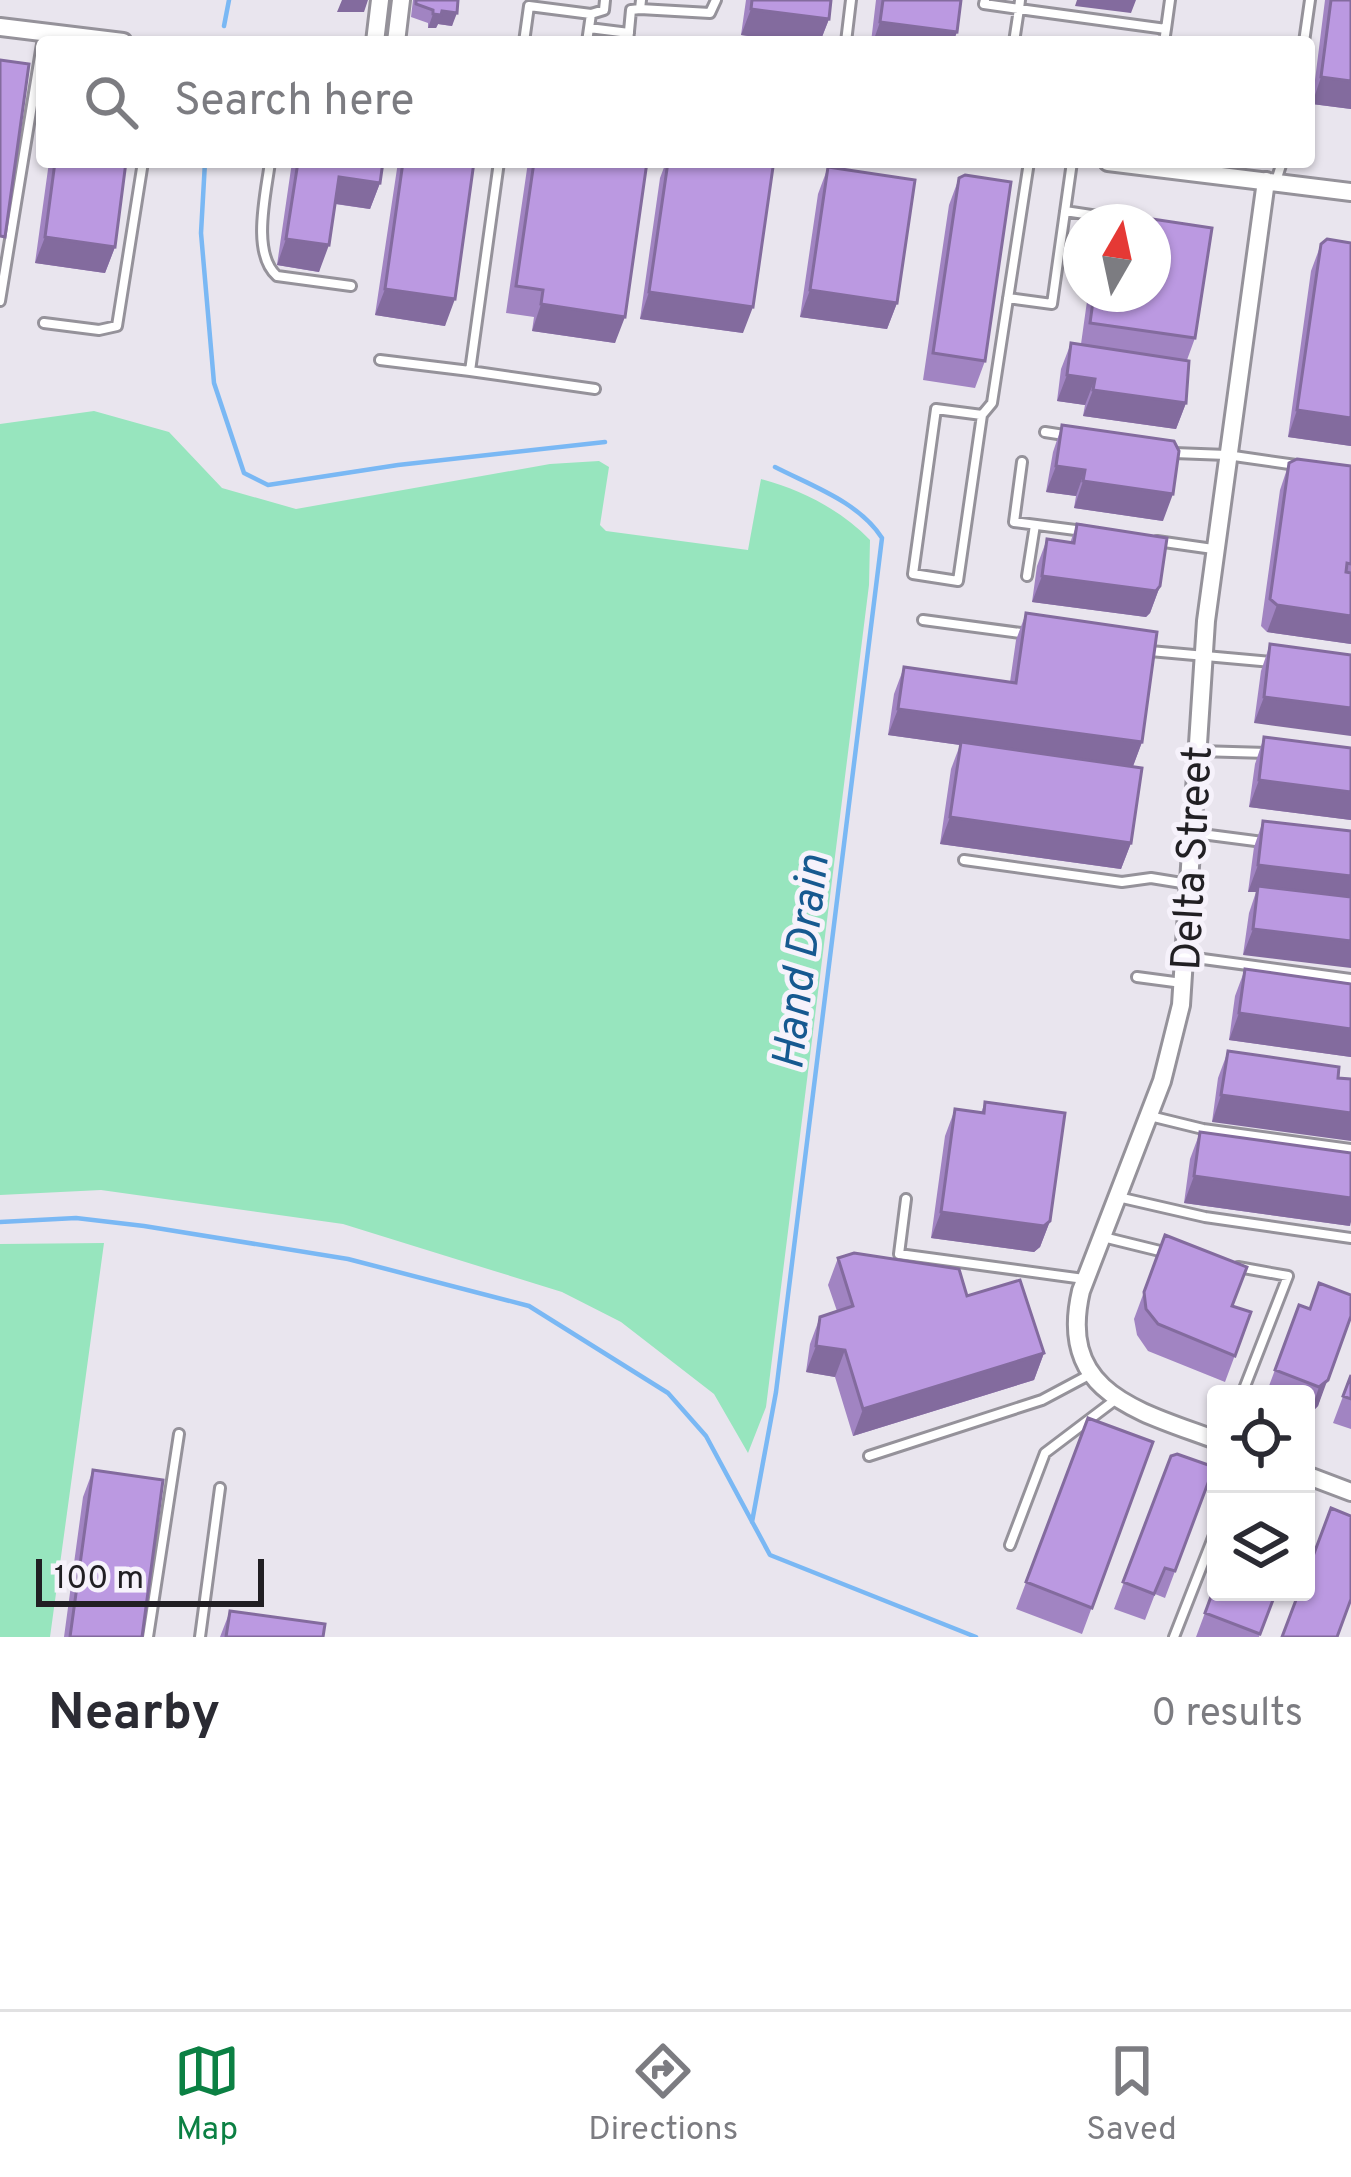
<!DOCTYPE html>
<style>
body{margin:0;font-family:Overpass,sans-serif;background:#f7f7f7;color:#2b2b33}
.controls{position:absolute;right:36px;bottom:36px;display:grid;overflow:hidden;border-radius:12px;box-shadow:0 3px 9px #0004}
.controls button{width:108px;height:108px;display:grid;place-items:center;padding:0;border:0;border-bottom:3px solid #e1e1e2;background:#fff;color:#2b2b33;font:60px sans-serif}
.compass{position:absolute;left:1063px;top:204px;width:108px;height:108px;border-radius:50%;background:#fff;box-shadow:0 3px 9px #0004;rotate:9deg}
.scale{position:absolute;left:36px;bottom:30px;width:228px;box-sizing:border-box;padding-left:12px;border:6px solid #211f23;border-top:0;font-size:33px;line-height:42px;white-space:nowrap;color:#211f23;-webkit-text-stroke:9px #f6f2fb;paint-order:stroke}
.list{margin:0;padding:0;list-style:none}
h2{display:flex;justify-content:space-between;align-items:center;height:156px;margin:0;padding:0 48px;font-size:51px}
h2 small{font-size:39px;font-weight:400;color:#7c7c81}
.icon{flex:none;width:66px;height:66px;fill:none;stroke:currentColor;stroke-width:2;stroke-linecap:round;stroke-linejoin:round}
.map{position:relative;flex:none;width:1351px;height:1637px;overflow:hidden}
.search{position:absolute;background:#fff;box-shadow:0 3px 9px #0004;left:36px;right:36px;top:36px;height:132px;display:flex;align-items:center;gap:30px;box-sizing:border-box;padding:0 42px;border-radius:12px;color:#7c7c81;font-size:45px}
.sheet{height:372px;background:#fff}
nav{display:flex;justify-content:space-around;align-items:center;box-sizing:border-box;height:168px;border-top:3px solid #e1e1e2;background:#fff;font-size:33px;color:#7c7c81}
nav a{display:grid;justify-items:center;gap:6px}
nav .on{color:#0b8043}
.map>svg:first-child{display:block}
.green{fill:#97e5be}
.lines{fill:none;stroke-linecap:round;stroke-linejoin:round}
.stream{stroke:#7ab8f4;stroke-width:4.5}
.service-casing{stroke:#95929a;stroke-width:14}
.minor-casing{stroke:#95929a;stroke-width:22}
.service{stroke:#fff;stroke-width:8}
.minor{stroke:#fff;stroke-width:16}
.wall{fill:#a184c2}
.shaded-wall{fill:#836b9e}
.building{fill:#bb99e1;stroke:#836b9e;stroke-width:3}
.labels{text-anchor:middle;stroke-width:10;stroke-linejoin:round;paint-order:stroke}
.street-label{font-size:42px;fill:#211f23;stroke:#f6f2fb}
.water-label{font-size:45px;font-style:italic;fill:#165990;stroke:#f6f2fb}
</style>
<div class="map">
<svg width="1351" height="1637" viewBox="0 0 1351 1637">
<rect width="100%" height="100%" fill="#e9e5ee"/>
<!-- green -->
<path class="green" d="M94 411 169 432 222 488 296 509 550 464 599 461 609 467 600 525 606 531 748 550 761 479C802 490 841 510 870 540L869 585 766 1407 748 1453 714 1394 621 1322 562 1292 343 1224 101 1190 0 1195V424Z
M104 1243 50 1637H0V1244Z"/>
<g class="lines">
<!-- stream -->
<path class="stream" d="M224 26 229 0
M205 162 201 233 214 383 244 473 268 485 398 465 605 442
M0 1222 76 1218 144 1226 348 1259 529 1306 668 1393 706 1436 770 1555 976 1637
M752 1522 776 1392 882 538C859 502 812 486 775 467"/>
<!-- service casing -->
<g class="service-casing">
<path id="service" d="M985 0 984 4 1019 9 1020 0
M640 9 710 13 716 0
M591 14 604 10 605 0
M589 28 629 33
M1166 29 1170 0
M524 42 529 6 591 14 587 42
M628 42 631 10 640 9 641 0
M846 42 851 0
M1014 42 1019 9 1166 29 1164 42
M1304 42 1310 0
M270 162C266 194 251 253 277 276L351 286
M1276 181 1282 162
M1065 211 1111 218
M1008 298 1052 304 1072 162
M0 301 42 44
M44 323 99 330 117 326 143 162
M380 360 470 371 499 162
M470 371 595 389
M982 415 936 409 913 574 958 581 982 415 992 403 1029 162
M1045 432 1064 435
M1174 453 1227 455 1296 465
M1022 462 1014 522 1083 531
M1157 541 1213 549
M1027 576 1035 525
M923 620 1028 634
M1150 651 1272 662
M1198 751 1267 753
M1194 833 1263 842
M964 860 1122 882 1151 878 1188 884
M1188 957 1351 979
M1137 977 1182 983
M1150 1116 1203 1129 1351 1149
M1118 1197 1205 1217 1351 1238
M906 1199 899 1254 1084 1279
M1103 1237 1164 1252
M1238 1267 1288 1276 1242 1394
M869 1456 1042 1400 1089 1375
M1010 1545 1045 1453 1115 1400
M148 1637 179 1434
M200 1637 220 1488
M1174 1637 1216 1530"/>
</g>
<!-- minor casing -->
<g class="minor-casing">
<path id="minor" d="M0 27 123 42
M375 42 380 0
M396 42 401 0
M1108 162 1351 192
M1216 1440C1139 1411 1057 1394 1081 1291L1162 1081 1181 1005 1206 621 1266 181
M1306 1475 1351 1492"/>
</g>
<!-- service -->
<use href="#service" class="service"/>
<!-- minor -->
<use href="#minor" class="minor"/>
</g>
<!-- wall -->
<path class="wall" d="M413 0H458L452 26 438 24 436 28H428V23L411 17Z
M746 0H831L829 19 820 42H790L741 35Z
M876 0H961L957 32 953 42H871Z
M1325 0H1351V109L1312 104Z
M49 162H126L115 247 105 273 35 263Z
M292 162H383L380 183 370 209 335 204 319 272 277 265Z
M398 162H474L445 326 375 315Z
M528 162H647L615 343 532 331 534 317 506 313Z
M666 162H740L743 333 640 319 660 178Z
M828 167 897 303 887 329 800 317 818 194Z
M959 178 985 361 975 388 923 380 949 205Z
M1106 212 1212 228 1195 338 1187 360 1189 361 1186 403 1176 429 1083 416 1085 405 1057 401 1061 369 1071 343 1081 344 1088 294H1153V222H1102Z
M1351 243V446L1288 437 1311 271 1321 244Z
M1062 425 1163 521 1074 508 1076 496 1046 492 1053 452Z
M1289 463 1351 466V644L1267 632 1261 626 1280 490Z
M1077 524 1160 586 1150 613 1146 617 1032 602 1037 566 1047 539 1070 543Z
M1026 613 1142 742 1133 766 1131 843 1121 869 940 844 951 769 960 745 888 735 894 694 904 667 1010 682 1016 640Z
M1270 644 1351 655 1254 723 1261 671Z
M1264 737 1351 748V820L1249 807 1255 764Z
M1263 821 1351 831 1243 955 1249 913 1256 892H1248L1254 847Z
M1245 969 1351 984V1057L1229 1040 1235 996Z
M1228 1051 1338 1078 1212 1122 1218 1078Z
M985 1102 1050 1221 1040 1247 1034 1252 931 1238 945 1136 955 1109 981 1113Z
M1200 1132 1350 1226 1184 1203 1190 1159Z
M1165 1235 1233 1306 1251 1312 1225 1382 1148 1351 1137 1335 1134 1319Z
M838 1258 967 1296 1044 1353 1034 1380 853 1436 835 1377 806 1372 810 1344 820 1317 837 1311 828 1285Z
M1351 1295 1318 1406 1310 1414 1306 1412V1394H1266L1299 1305 1310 1309Z
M1351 1375V1429L1333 1423Z
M1088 1418 1153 1442 1082 1634 1016 1609Z
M1171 1456 1214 1467 1165 1598 1155 1594 1145 1620 1114 1609Z
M93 1470 142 1637H64L83 1497Z
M1216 1583 1276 1592 1259 1637H1196Z
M230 1611 323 1637H220Z"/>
<!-- shaded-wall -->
<path class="shaded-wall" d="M342 0H368L364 12H337Z
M1077 0H1136L1131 13 1075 6Z
M751 9 829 19 820 42H790L741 35Z
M442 11 457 13 452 26 438 24 436 28H428L433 14Z
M880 22 957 32 953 42H873Z
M1321 77 1351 81V109L1312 104Z
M339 177 380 183 370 209 330 203Z
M45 237 115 247 105 273 35 263Z
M286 239 329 245 319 272 277 265Z
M385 289 455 299 445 326 375 315Z
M810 290 897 303 887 329 800 317Z
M649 292 753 307 743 333 640 319Z
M541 304 625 317 615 343 532 331Z
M1067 375 1095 379 1085 405 1057 401Z
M1093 390 1186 403 1176 429 1083 416Z
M1297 410 1351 418V446L1288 437Z
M1056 466 1085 470 1076 496 1046 492Z
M1083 481 1173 494 1163 521 1074 508Z
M1042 576 1160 586 1150 613 1146 617 1032 602Z
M1277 605 1351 616V644L1267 632Z
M1264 697 1351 708V736L1254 723Z
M898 709 1142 742 1132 769 888 735Z
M1259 780 1351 792V820L1249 807Z
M950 817 1131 843 1121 869 940 844Z
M1258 865 1351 876V904L1258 886 1256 892H1248Z
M1253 929 1351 941V968L1243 955Z
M1239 1013 1351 1029V1057L1229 1040Z
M1221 1095 1351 1113V1141L1212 1122Z
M1194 1176 1351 1198V1222L1350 1226 1184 1203Z
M941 1212 1050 1221 1040 1247 1034 1252 931 1238Z
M1348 1324 1318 1406 1310 1414 1319 1387Z
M816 1346 845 1350 835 1377 806 1372Z
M1044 1353 1034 1380 853 1436 863 1409Z"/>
<!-- building -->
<path class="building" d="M416 0H458L457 13 442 11 441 15 433 14V10L416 4Z
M752 0H831L829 19 751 9Z
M883 0H961L957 32 880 22Z
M1331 0H1351V81L1321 77Z
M0 60 29 64 5 237 0 236Z
M55 162H126L115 247 45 237Z
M298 162H383L380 183 339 177 329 245 286 239Z
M403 162H474L455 299 385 289Z
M534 162H647L625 317 541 304 543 290 516 286Z
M668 162H740L773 167 753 307 649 292Z
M828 167 915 180 897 303 810 290Z
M965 175 1011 182 985 361 933 353 959 178Z
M1106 212 1212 228 1195 338 1090 323 1094 294H1153V222H1105Z
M1327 239 1351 243V418L1297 410 1321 244Z
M1071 343 1189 361 1186 403 1093 390 1095 379 1067 375Z
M1062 425 1174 441 1179 451 1173 494 1083 481 1085 470 1056 466Z
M1297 459 1351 466V564L1347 563 1346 572 1351 573V616L1277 605 1270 599 1289 463Z
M1077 524 1167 538 1160 586 1156 591 1042 576 1047 539 1074 543Z
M1026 613 1157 632 1142 742 898 709 904 667 1016 683Z
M1270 644 1351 655V708L1264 697Z
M1264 737 1351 748V792L1259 780Z
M961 742 1142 768 1131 843 950 817Z
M1263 821 1351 831V876L1258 865Z
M1258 886 1351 897V941L1253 929Z
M1245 969 1351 984V1029L1239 1013Z
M1228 1051 1339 1067 1338 1078 1351 1079V1113L1221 1095Z
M985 1102 1065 1113 1050 1221 1044 1226 941 1212 955 1109 984 1113Z
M1200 1132 1351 1153V1198L1194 1176Z
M1165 1235 1247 1267 1232 1306 1251 1312 1235 1356 1158 1324 1146 1309 1144 1292Z
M854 1253 959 1269 967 1296 1020 1280 1044 1353 863 1409 845 1350 816 1346 820 1317 853 1306 838 1258Z
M1319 1283 1351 1295V1316L1328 1380 1319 1387 1275 1370 1299 1305 1310 1309Z
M1351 1375V1399L1343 1396Z
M1088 1418 1153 1442 1092 1608 1026 1582Z
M1177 1454 1214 1467 1175 1571 1165 1568 1154 1594 1123 1582 1171 1456Z
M93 1470 163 1480 142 1637H70Z
M1331 1508 1351 1516V1599L1337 1637H1282L1299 1592H1306V1575Z
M1216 1583V1592H1276L1260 1634 1205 1613Z
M230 1611 325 1624 323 1637H226Z"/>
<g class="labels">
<!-- street labels -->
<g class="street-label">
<text transform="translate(1190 858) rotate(-87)" y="15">Delta Street</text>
</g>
<!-- water labels -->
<g class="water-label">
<text transform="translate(799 962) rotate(-83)" y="16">Hand Drain</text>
</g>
</g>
</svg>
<div class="controls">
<button><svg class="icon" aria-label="locate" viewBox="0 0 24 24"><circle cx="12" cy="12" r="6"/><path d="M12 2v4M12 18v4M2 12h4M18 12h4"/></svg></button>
<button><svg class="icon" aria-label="layers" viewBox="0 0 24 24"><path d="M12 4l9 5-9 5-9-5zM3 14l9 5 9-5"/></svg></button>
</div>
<svg class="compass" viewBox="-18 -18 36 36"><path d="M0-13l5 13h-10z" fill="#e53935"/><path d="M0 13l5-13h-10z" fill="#7c7c81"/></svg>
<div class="scale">100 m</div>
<div class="search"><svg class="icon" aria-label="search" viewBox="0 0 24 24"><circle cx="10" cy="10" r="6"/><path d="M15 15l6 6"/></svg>Search here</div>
</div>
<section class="sheet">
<h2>Nearby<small>0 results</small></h2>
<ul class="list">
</ul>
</section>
<nav>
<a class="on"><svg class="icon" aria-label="map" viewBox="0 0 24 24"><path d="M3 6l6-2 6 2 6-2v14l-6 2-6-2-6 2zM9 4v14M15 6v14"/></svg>Map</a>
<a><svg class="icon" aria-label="directions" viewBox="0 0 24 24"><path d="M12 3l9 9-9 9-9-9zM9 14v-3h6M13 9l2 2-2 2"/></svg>Directions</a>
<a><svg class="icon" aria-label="saved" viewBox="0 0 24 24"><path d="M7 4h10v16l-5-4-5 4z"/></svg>Saved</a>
</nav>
